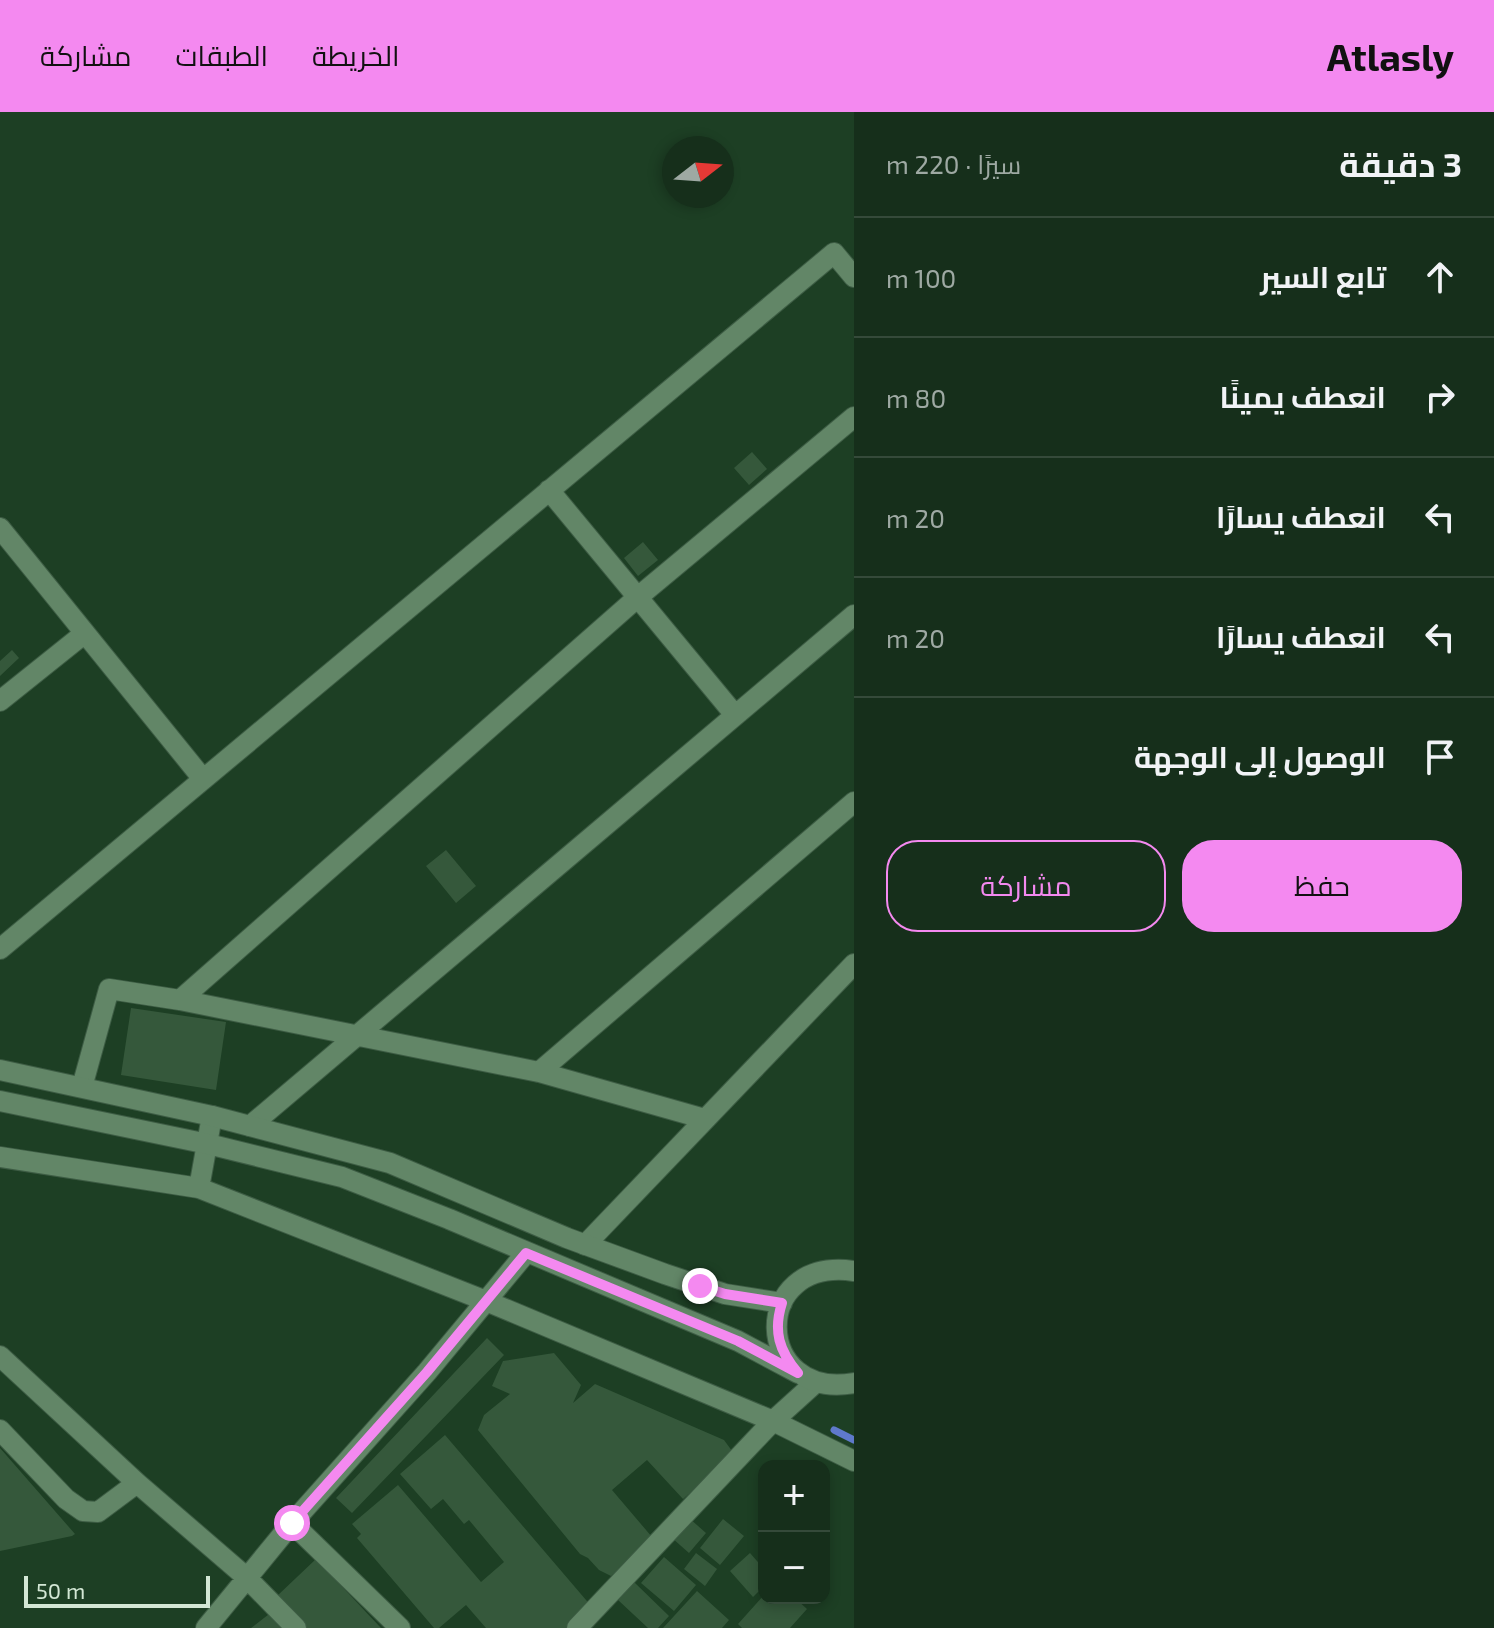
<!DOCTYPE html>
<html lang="ar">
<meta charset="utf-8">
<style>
body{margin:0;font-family:"Exo 2",Cairo,sans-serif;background:#233b28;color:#f1f3f6;direction:rtl}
.controls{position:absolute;right:24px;bottom:24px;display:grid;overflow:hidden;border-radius:16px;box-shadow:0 4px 12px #0003}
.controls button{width:72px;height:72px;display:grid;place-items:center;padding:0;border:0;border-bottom:2px solid #354a3a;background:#162f1b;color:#f1f3f6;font:40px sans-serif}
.compass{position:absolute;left:662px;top:24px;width:72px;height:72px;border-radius:50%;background:#162f1b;box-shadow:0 4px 12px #0003;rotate:73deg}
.scale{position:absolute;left:24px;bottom:20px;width:186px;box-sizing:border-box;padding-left:8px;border:4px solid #d3e7d5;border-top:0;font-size:22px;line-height:28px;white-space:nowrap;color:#d3e7d5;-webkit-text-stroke:6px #1d3f24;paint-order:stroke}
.stop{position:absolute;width:24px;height:24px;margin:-18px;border:6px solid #f489f0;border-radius:50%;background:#fff}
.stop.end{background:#f489f0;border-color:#fff;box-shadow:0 2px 8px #0008}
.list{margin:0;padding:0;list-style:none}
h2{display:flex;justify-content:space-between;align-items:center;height:104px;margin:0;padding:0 32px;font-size:34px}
h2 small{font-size:26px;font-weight:400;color:#9ea9a3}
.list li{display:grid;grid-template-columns:52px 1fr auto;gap:24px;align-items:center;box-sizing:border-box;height:120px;padding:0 32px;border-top:2px solid #354a3a}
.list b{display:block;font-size:30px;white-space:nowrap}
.list em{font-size:26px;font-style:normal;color:#9ea9a3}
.actions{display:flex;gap:16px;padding:24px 32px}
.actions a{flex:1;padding:18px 0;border:2px solid #f489f0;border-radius:32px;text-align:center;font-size:28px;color:#f489f0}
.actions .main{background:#f489f0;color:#111}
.icon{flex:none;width:44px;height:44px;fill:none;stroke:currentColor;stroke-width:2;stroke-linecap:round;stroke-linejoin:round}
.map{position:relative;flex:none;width:854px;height:1516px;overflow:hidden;direction:ltr}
header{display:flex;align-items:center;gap:48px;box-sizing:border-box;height:112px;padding:0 40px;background:#f489f0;color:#111}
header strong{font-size:38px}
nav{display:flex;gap:44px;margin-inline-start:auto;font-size:28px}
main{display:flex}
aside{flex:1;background:#162f1b}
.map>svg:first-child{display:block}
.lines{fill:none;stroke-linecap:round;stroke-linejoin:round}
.stream{stroke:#5f79cb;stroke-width:7}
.building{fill:#35583b}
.minor-casing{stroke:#3d5c44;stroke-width:22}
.secondary-casing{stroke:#3d5c44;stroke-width:22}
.minor{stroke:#628667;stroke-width:20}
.secondary{stroke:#628667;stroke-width:20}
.route{stroke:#f489f0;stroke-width:10}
</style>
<header>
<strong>Atlasly</strong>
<nav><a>الخريطة</a><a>الطبقات</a><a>مشاركة</a></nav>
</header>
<main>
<aside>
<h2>3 دقيقة<small>سيرًا · 220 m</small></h2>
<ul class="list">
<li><svg class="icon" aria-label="ahead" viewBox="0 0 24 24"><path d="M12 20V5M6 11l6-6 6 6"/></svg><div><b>تابع السير</b></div><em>100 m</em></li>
<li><svg class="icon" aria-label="right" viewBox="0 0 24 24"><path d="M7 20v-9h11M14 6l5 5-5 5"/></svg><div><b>انعطف يمينًا</b></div><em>80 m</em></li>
<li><svg class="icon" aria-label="left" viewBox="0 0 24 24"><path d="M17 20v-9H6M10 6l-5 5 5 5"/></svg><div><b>انعطف يسارًا</b></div><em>20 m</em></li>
<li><svg class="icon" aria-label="left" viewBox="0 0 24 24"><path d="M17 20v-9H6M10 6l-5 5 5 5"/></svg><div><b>انعطف يسارًا</b></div><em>20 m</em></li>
<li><svg class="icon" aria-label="arrive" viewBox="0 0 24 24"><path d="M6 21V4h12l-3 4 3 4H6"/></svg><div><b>الوصول إلى الوجهة</b></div></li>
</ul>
<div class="actions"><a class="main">حفظ</a><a>مشاركة</a></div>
</aside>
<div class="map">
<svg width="854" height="1516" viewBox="0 0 854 1516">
<rect width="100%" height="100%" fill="#1d3f24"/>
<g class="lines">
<!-- stream -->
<path class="stream" d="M834 1318 854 1328"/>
</g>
<!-- building -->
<path class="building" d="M752 340 767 357 749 373 734 356Z
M643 430 658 448 638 464 624 446Z
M12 538 19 546 0 564V549Z
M446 738 476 774 456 791 426 754Z
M131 896 226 910 216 978 121 963Z
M487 1226 504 1243 352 1401 336 1386Z
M554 1241 581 1273 573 1291 595 1272 724 1328 735 1343 683 1387 647 1348 612 1378 652 1425 641 1439 611 1464 599 1458 588 1446 580 1442 478 1318 484 1303 510 1282 492 1274 503 1249Z
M445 1323 592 1495 567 1516H486L466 1493 439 1516H434L357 1426 361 1422 352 1412 398 1373 481 1470 504 1450 469 1408 464 1412 443 1387 431 1397 400 1362Z
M0 1336 75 1422 72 1424 0 1439Z
M689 1406 706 1421 689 1441 672 1426Z
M723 1407 744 1424 720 1453 700 1436Z
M696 1441 717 1457 705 1474 684 1457Z
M750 1441 764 1457V1474L753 1485 730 1459Z
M664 1445 696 1473 674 1499 641 1471Z
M316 1447 381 1516H307L277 1484Z
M634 1470 669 1504 658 1516H648L618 1488Z
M697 1479 729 1508 722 1516H663Z
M764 1483V1486H795L807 1497 790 1516H742L738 1512Z
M273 1499 287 1516H251Z"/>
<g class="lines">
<!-- minor casing -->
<g class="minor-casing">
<path id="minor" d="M549 378 735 603
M0 416 203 667
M0 589 85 521
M0 837 834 141 854 165
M180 888 638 485 854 305
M539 960 854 690
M82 975 109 877 180 888 539 960 705 1007
M250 1014 854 503
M0 1045 199 1076 486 1189 773 1309 854 1349
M199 1076 212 1004
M585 1133 854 852
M0 1244 137 1371 246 1465 296 1516
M0 1318 66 1387 83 1399 98 1400 137 1371
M292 1411 400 1516
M206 1516 292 1411 427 1260 526 1141
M577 1516 773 1309 815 1271"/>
</g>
<!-- secondary casing -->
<g class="secondary-casing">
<path id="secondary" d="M0 958 212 1004 390 1051 567 1126 665 1162 725 1182 782 1191
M0 989 208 1032 342 1065 449 1107 738 1229 798 1261
M854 1159C748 1144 754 1289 854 1271"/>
</g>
<!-- minor -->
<use href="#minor" class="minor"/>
<!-- secondary -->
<use href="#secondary" class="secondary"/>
</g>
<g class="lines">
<!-- route -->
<path class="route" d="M292 1411 427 1260 526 1141 738 1229 798 1261C779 1239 773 1219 782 1191L725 1182 700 1174"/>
</g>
</svg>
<div class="controls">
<button>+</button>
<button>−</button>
</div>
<svg class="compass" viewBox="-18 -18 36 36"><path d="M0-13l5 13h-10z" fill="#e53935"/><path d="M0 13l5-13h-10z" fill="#9ea9a3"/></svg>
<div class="scale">50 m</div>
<div class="stop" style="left:292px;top:1411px"></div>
<div class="stop end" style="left:700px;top:1174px"></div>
</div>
</main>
